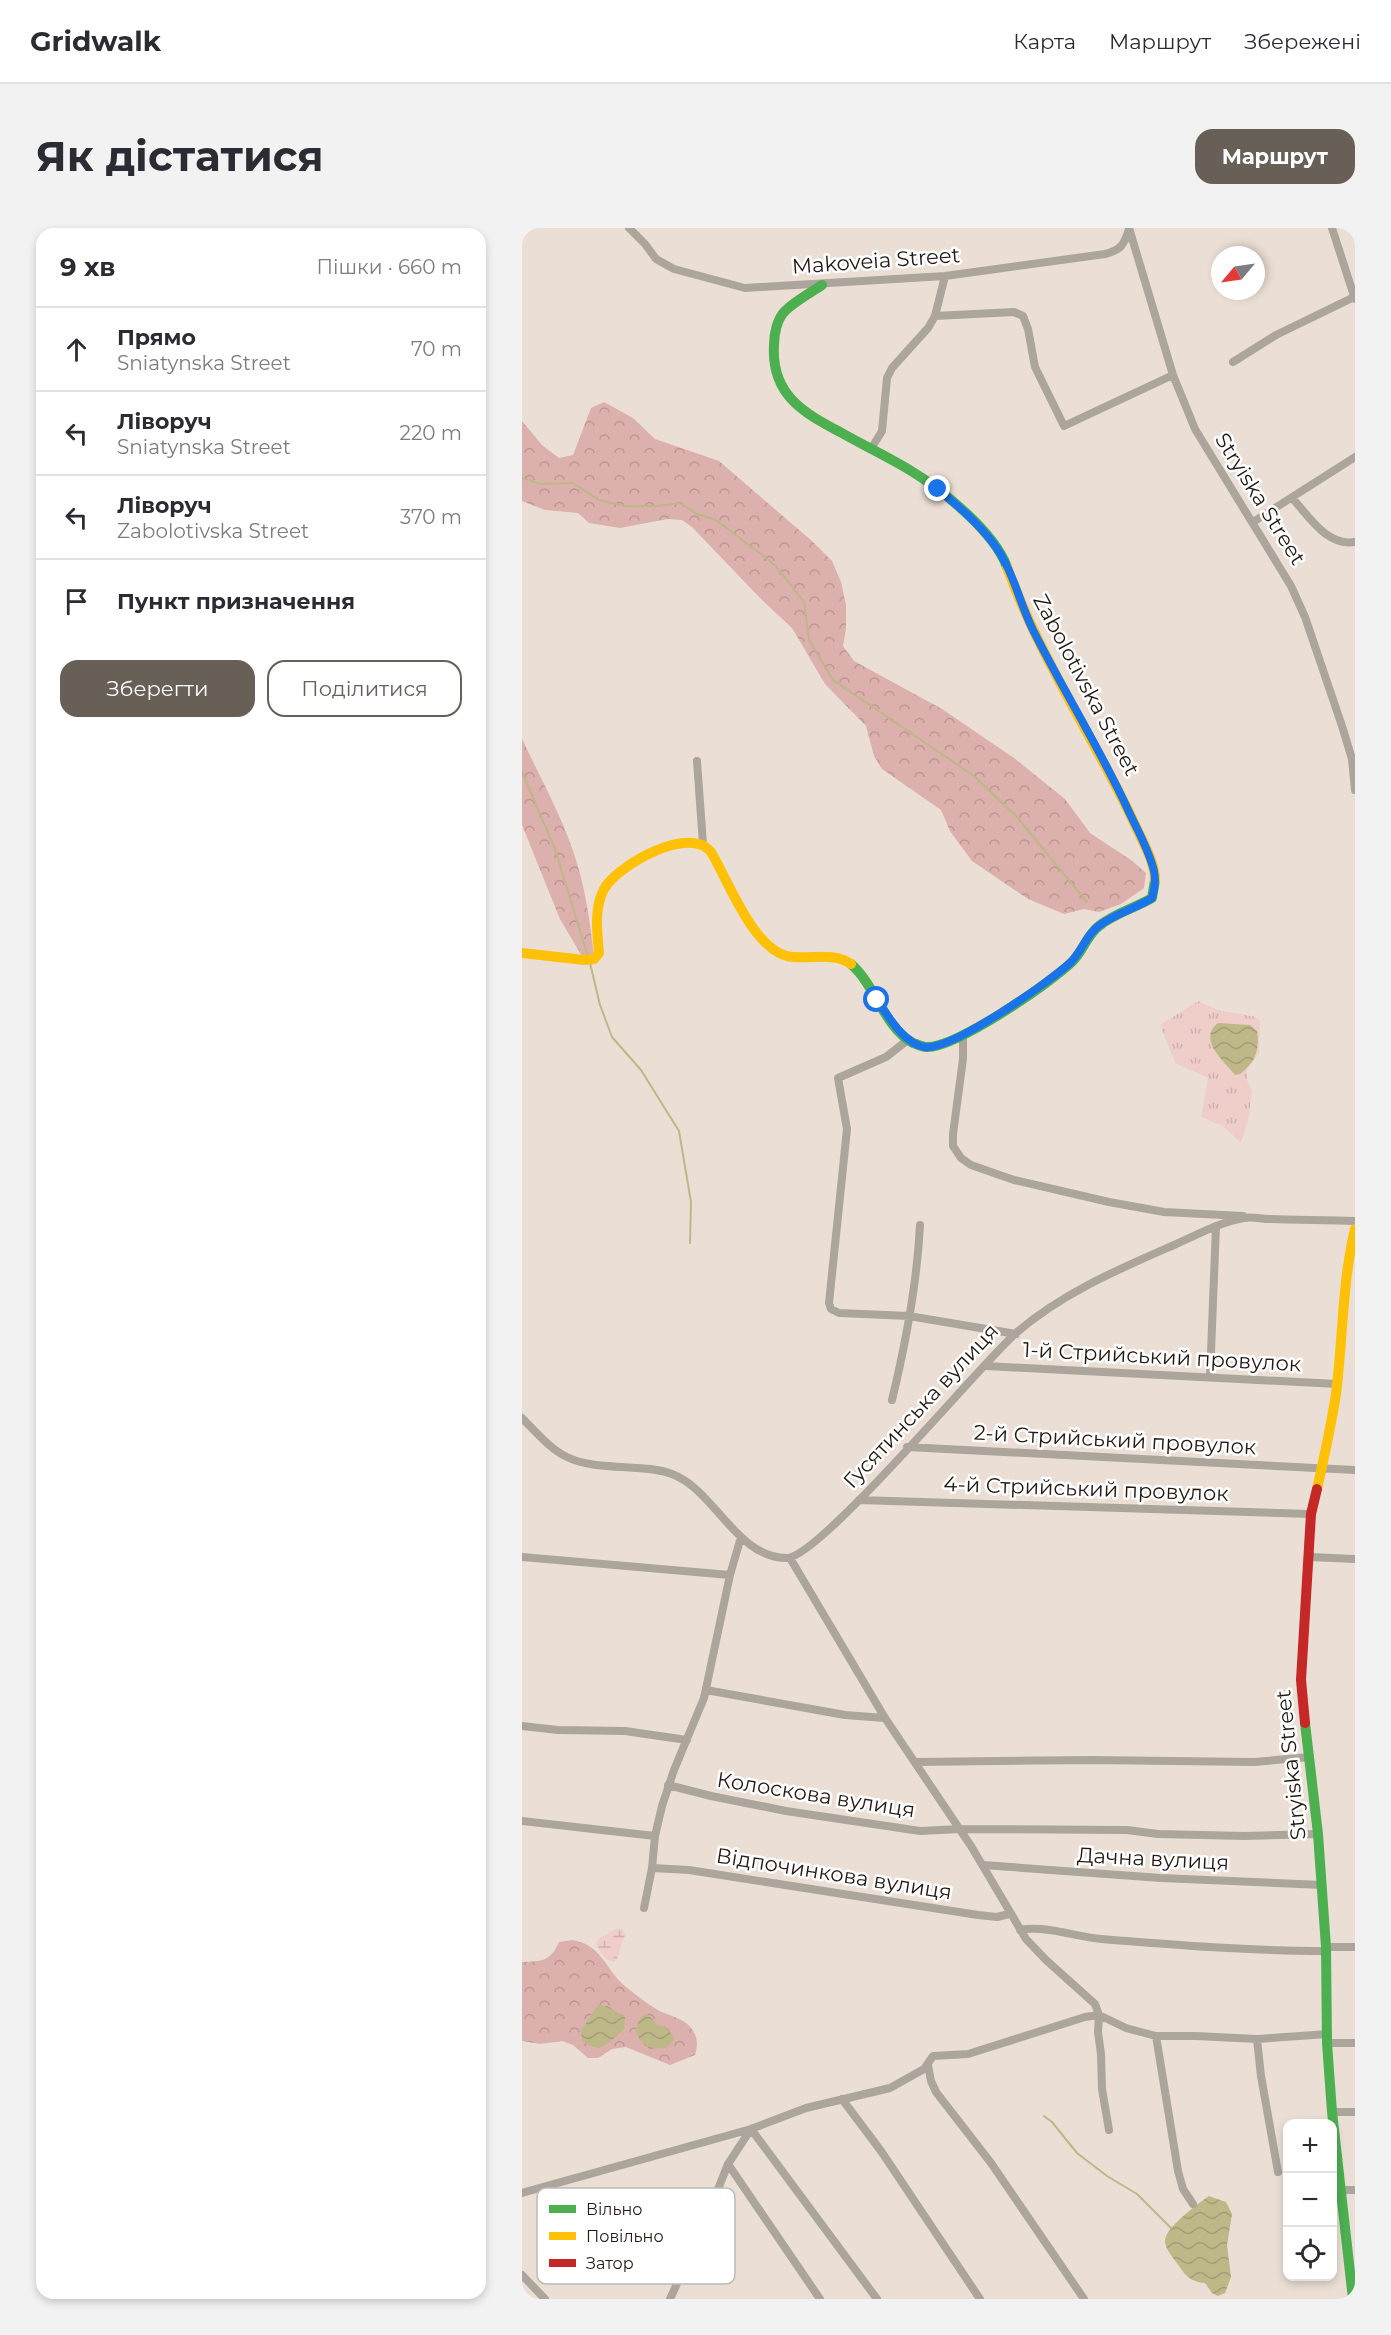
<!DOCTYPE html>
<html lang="uk">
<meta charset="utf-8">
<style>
body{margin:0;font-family:Montserrat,sans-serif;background:#f2f2f3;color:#2b2b33}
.controls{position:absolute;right:18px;bottom:18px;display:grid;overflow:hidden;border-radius:12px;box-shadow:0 3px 9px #0003}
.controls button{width:54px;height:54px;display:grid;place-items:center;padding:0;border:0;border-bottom:2px solid #e1e1e2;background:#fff;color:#2b2b33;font:30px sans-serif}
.compass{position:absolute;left:689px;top:18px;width:54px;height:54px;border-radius:50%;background:#fff;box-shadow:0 3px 9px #0003;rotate:241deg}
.stop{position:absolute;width:18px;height:18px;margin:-14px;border:4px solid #1a73e8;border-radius:50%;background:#fff}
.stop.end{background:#1a73e8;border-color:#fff;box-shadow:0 2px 6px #0008}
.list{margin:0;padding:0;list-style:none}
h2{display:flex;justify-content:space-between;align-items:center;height:78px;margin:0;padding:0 24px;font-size:26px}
h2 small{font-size:20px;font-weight:400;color:#7c7c81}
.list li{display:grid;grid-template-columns:39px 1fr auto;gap:18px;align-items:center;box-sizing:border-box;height:84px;padding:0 24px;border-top:2px solid #e1e1e2}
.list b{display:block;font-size:22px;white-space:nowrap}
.list p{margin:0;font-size:20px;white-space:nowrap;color:#7c7c81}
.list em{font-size:20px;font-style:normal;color:#7c7c81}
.actions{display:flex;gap:12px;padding:18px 24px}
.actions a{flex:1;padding:14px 0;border:2px solid #685f57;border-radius:18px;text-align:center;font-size:21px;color:#685f57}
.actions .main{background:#685f57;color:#fff}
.icon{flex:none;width:33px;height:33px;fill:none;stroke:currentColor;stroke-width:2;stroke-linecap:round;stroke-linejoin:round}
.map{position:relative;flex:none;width:833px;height:2071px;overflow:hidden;border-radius:18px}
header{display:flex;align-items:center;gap:36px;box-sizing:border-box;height:84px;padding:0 30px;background:#fff;border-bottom:2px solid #e1e1e2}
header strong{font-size:28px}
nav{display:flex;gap:33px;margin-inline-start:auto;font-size:21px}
.intro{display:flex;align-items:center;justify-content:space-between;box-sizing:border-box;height:144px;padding:0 36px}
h1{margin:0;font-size:42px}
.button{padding:15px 27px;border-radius:18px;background:#685f57;color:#fff;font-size:21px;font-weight:700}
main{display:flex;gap:36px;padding:0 36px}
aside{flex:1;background:#fff;border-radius:18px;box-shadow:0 3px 9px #0003}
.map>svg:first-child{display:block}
.forest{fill:url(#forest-crowns)}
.wetland{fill:url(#wetland-marsh)}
.park{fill:url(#park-tufts)}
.water{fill:url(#water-waves)}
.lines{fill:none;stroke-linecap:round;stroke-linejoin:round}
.stream{stroke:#beb787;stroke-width:2}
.street{stroke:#aca59c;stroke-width:8}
.fast{stroke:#4caf50;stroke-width:10}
.slow{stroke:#ffc107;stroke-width:10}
.jam{stroke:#c62828;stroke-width:10}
.route{stroke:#1a73e8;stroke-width:8}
.labels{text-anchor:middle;stroke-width:5;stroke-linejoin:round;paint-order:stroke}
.street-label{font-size:21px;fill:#221a13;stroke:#fff}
.key{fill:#fff;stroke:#bdbab8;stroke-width:1.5}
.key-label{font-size:16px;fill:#221a13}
</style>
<header>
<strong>Gridwalk</strong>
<nav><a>Карта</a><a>Маршрут</a><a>Збережені</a></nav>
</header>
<div class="intro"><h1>Як дістатися</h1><a class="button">Маршрут</a></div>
<main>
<aside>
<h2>9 хв<small>Пішки · 660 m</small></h2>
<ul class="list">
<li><svg class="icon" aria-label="ahead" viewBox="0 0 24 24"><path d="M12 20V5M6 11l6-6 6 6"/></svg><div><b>Прямо</b><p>Sniatynska Street</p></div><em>70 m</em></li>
<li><svg class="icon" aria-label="left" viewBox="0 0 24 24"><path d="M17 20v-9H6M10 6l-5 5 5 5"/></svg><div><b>Ліворуч</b><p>Sniatynska Street</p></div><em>220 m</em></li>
<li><svg class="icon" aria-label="left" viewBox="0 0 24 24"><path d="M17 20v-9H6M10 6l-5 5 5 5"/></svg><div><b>Ліворуч</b><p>Zabolotivska Street</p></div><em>370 m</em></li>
<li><svg class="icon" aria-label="arrive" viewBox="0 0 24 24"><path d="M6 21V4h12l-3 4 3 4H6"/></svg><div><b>Пункт призначення</b></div></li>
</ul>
<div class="actions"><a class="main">Зберегти</a><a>Поділитися</a></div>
</aside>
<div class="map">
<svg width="833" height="2071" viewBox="0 0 833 2071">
<defs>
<pattern id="forest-crowns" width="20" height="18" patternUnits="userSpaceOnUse" patternTransform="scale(1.5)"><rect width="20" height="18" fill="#dcb0ac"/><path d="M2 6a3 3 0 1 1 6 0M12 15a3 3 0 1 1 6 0" fill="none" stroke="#bc9793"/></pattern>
<pattern id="wetland-marsh" width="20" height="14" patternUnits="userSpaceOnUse" patternTransform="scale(1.5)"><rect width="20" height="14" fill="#efcec9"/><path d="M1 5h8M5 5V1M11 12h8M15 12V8" fill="none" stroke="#cdb0ac"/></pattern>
<pattern id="park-tufts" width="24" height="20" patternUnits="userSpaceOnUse" patternTransform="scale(1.5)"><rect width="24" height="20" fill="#efcec9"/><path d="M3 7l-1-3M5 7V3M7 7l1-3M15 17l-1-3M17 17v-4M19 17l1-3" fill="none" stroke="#cdb0ac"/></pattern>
<pattern id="water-waves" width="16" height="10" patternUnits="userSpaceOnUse" patternTransform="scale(1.5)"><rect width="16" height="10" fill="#beb787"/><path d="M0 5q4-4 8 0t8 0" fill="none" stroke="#a39d74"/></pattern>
</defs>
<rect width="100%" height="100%" fill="#ebdfd5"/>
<!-- forest -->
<path class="forest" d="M82 174 111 190 133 211 197 233 291 314 310 333 319 354 324 377V401L321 418 332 433 420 481 492 530 543 571 568 605 609 632 624 645 622 660 599 676 577 684 562 681 542 686 506 671 450 633 428 603 419 582 360 541 352 528 344 498 303 456 270 400 238 370 170 299 160 292 146 291 98 300 67 295 56 285 23 282 0 273V193L20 217 37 230 51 227 69 180Z
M0 511C17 547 37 583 50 620 63 656 68 692 72 729L61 730 38 691 0 597Z
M50 1712C80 1716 83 1742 104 1759 114 1767 123 1774 134 1781 146 1788 161 1789 170 1801 176 1810 176 1817 173 1827L148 1837 104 1819 90 1821 76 1830H66L51 1817 40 1813 18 1816 0 1813V1734C20 1733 28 1734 37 1714Z"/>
<!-- wetland -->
<path class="wetland" d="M95 1700 101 1702 103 1707 94 1733 90 1734 83 1730 74 1717 76 1711Z"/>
<!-- park -->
<path class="park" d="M676 773 696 782 734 789 738 793 737 825 725 842V852L730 863 726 893 719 915 701 898 679 889 686 850 653 835 638 797Z"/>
<!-- water -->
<path class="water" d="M696 795 728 797 735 803C738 822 733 835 718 846L713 847C702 833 675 811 696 795Z
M76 1777 85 1778 103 1789 102 1801C86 1814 80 1828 60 1813L59 1802Z
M125 1785 135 1797 143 1798 153 1811 144 1820 128 1821 118 1812 113 1802 119 1789Z
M687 1968 704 1974 710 1986 705 2017 709 2049 703 2065 696 2068 690 2065 683 2055C670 2054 664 2049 657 2038 652 2031 644 2022 643 2014 641 2001 677 1975 687 1968Z"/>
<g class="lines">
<!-- stream -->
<path class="stream" d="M0 250 19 256 51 255 77 272 103 278H136L158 275 175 286 194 292 253 337 282 374 287 412 311 452 452 548 495 589 565 674
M0 544 33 621 66 729
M68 735 78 777 90 809 119 842 157 903 169 974 168 1015
M522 1888 530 1894 555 1925 585 1948 615 1966 649 2000"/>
<!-- street -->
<path class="street" d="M107 0 123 16 134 31 152 41 223 60 423 48 583 26C599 22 602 17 607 1
M607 0 651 147 673 201 769 358 783 389 820 498 830 531 833 562
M810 0 833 71
M413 88 492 84 501 88 506 101 513 139 542 198 651 147
M711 134 754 107 832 69
M349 221 360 203 365 150 370 140 406 100 413 88 423 48
M770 270C787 288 805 319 833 314
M731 294 833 229
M175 533 181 616
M441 807V831L431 906V918L439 930 449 937 492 952 587 974 642 984 721 988
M387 811 364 829 316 850 325 901 307 1075 309 1081 317 1085 387 1088 494 1106
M464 1138 815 1156
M688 1149 694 998
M370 1172C384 1114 395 1056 398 997
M0 1190C13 1203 28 1221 45 1229 61 1237 83 1238 100 1239 116 1240 134 1240 150 1246 193 1262 214 1330 265 1330 298 1329 457 1138 494 1105 540 1065 597 1041 652 1017 675 1007 698 994 722 990 730 988 739 991 747 991 776 992 804 992 833 993
M385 1219 833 1242
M337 1272 789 1286
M0 1329 208 1347
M788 1329 833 1331
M268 1330 363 1490 449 1618 504 1711 524 1732 573 1776 577 1787 576 1804 579 1826 580 1861 587 1902
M184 1462 323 1487 363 1490
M0 1498 36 1502 103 1503 165 1512
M393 1534 568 1532 732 1534 788 1529
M146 1557 189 1568 264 1583 398 1603 438 1601 605 1602 636 1606 723 1608 796 1606
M0 1593 133 1608
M461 1637 639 1650 800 1657
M130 1640 167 1642 456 1687 475 1689 487 1686
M122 1680 130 1640 133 1608 140 1578 152 1542 182 1470 208 1347 219 1309
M498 1702C525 1697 553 1709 579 1711 654 1717 729 1723 804 1723
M804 1719H833
M634 1808 656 1943 661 1961 671 1976
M735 1811 739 1848 756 1944
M805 1815H833
M406 1837 409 1853 414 1864 469 1935 562 2071
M320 1871 359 1923 458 2071
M810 1884H833
M206 1936 298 2071
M819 1962H833
M0 1965 229 1901 284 1880 368 1860 402 1841 411 1828 446 1826 563 1789 577 1787 604 1800 634 1808H674L735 1811 806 1806
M0 2047 23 2071
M148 2071 181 1999 206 1936 229 1901 355 2071"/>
<!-- fast -->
<path class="fast" d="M300 57C288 65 273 73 263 83 255 91 252 106 252 117 249 166 280 184 318 204 341 217 364 228 386 241 418 260 472 303 485 339
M329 736C354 758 362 799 391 815 394 816 401 819 404 819 433 821 528 755 550 734 561 723 565 707 577 698 593 685 613 680 630 670L633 652
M783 1495 796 1606 804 1719 805 1815 810 1884 831 2071"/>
<!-- slow -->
<path class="slow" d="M485 339C498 375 514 409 532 443 559 496 590 546 615 601 622 616 633 635 633 652
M0 725 62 732 72 731 77 725C75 704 72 680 82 661 95 638 167 596 189 624 207 654 233 727 271 729 290 731 312 724 329 736
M795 1261C802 1230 809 1198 814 1166 821 1111 820 1055 833 1001"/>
<!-- jam -->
<path class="jam" d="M783 1495 779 1452 789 1286 795 1261"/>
</g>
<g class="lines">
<!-- route -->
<path class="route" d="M355 772C366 788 382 816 403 819 429 823 529 753 549 734 561 722 565 704 581 695 596 685 614 680 630 670 633 661 634 653 632 643 627 622 616 603 607 584 579 522 542 464 511 402 497 374 491 341 471 315 456 295 436 278 416 261"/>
</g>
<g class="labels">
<!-- street labels -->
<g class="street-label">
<text transform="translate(354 33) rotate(-4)" y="7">Makoveia Street</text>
<text transform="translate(738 271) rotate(58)" y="7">Stryiska Street</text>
<text transform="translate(564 457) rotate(62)" y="7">Zabolotivska Street</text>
<text transform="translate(640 1129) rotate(3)" y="7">1-й Стрийський провулок</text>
<text transform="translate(399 1178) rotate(-47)" y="7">Гусятинська вулиця</text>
<text transform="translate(593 1212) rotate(3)" y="7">2-й Стрийський провулок</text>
<text transform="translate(564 1261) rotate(2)" y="7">4-й Стрийський провулок</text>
<text transform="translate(769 1537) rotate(-96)" y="7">Stryiska Street</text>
<text transform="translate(294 1567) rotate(9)" y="7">Колоскова вулиця</text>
<text transform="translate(631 1631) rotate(3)" y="7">Дачна вулиця</text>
<text transform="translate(312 1646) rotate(9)" y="7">Відпочинкова вулиця</text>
</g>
</g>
<!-- legend -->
<rect x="15" y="1960" width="198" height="96" rx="9" class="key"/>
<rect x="27" y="1977" width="27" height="8" fill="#4caf50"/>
<rect x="27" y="2004" width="27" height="8" fill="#ffc107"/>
<rect x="27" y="2031" width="27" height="8" fill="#c62828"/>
<g class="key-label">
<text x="64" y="1987">Вільно</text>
<text x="64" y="2014">Повільно</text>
<text x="64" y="2041">Затор</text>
</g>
</svg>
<div class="controls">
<button>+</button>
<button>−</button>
<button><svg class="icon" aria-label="locate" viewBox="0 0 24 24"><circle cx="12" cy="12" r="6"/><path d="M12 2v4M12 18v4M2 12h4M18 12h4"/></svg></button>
</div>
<svg class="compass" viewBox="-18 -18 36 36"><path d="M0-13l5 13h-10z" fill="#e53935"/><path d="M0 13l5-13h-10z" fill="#7c7c81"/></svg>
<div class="stop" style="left:355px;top:772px"></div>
<div class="stop end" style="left:416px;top:261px"></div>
</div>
</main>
